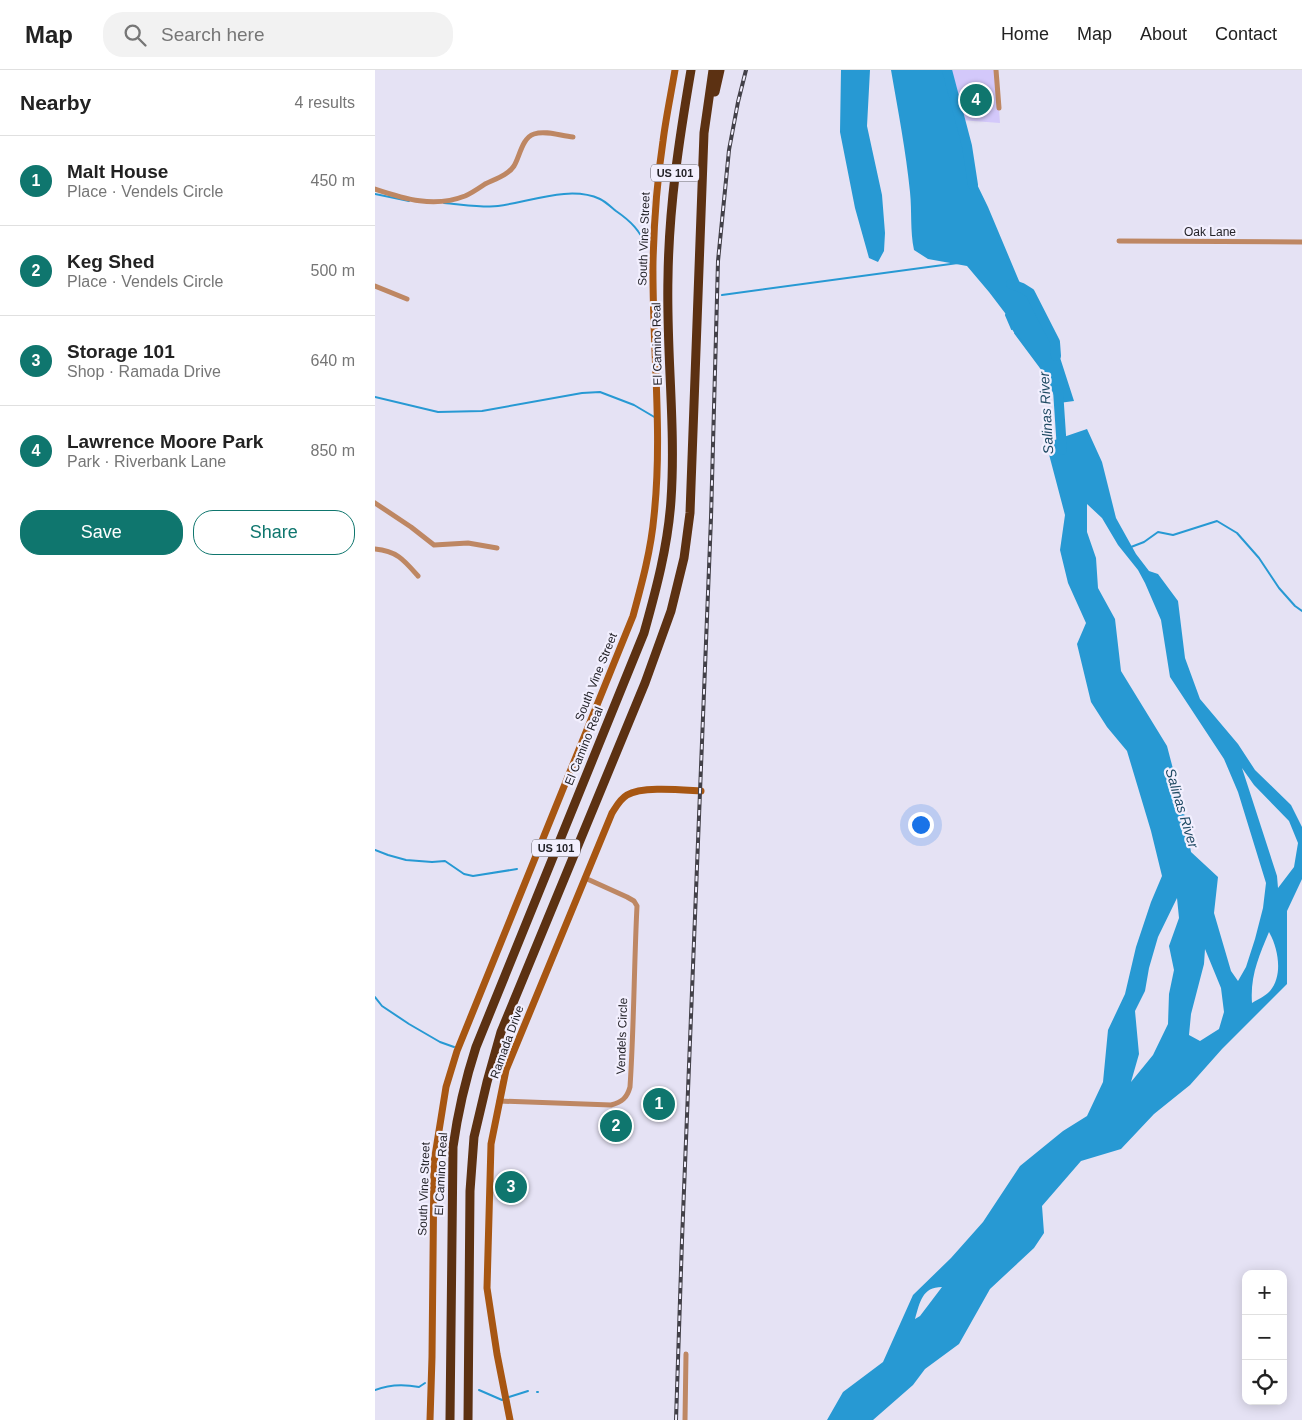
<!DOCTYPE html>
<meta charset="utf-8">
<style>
body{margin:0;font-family:Helvetica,sans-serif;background:#f2f2f2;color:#222}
.controls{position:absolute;right:15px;bottom:15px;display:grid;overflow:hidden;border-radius:10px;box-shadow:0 2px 12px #0003}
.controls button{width:45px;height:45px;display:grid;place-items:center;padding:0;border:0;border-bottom:1px solid #e0e0e0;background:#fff;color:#222;font:25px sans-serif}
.you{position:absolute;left:545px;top:754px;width:18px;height:18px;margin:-12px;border:4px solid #fff;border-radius:50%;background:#1a73e8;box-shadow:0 0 0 8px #1a73e833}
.badge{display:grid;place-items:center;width:32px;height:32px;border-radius:50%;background:#0f766e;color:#fff;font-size:16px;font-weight:700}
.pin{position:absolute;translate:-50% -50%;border:2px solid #fff;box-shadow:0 1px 5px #0006}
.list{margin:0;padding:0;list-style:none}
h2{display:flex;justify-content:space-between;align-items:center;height:65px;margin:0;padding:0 20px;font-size:21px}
h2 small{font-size:16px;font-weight:400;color:#767676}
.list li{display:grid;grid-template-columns:32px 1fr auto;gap:15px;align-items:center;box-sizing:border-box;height:90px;padding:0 20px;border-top:1px solid #e0e0e0}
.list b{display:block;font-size:19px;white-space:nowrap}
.list p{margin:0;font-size:16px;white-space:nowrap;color:#767676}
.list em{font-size:16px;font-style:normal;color:#767676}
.actions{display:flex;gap:10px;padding:15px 20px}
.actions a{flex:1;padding:11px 0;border:1px solid #0f766e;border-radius:20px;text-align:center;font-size:18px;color:#0f766e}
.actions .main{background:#0f766e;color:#fff}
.icon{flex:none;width:28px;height:28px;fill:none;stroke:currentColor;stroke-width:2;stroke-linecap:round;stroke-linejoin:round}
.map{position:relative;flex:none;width:927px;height:1350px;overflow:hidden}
header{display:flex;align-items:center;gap:30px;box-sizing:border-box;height:70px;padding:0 25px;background:#fff;border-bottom:1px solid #e0e0e0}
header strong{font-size:24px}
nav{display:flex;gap:28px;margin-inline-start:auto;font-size:18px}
.search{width:350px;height:45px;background:#f2f2f2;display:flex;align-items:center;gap:12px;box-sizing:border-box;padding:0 18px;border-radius:20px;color:#767676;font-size:19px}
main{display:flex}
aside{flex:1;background:#fff}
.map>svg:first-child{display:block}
.green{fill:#d3c8fa}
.water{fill:#2799d3;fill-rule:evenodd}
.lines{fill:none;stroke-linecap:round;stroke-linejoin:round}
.stream{stroke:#2799d3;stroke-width:2}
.river{stroke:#2799d3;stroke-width:10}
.street{stroke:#be8763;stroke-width:5}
.secondary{stroke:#a75612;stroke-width:7}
.highway{stroke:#5c3112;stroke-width:9}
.rail-casing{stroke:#424048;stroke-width:4}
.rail{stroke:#f2effe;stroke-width:2;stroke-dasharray:5.5;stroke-linecap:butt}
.labels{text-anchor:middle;stroke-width:4.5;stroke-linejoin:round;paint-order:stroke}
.shield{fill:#f2effe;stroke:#626069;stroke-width:1}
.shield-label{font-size:11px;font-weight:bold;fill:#242329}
.street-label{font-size:12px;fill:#242329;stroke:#f2effe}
.water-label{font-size:14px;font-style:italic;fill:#1f4a63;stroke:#f2effe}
</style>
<header>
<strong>Map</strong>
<div class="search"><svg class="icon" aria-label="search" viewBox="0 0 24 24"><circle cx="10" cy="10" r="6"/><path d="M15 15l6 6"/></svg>Search here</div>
<nav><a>Home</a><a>Map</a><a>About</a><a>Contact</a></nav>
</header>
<main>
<aside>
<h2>Nearby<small>4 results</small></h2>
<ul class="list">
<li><span class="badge">1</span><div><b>Malt House</b><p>Place · Vendels Circle</p></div><em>450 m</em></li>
<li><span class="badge">2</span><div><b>Keg Shed</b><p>Place · Vendels Circle</p></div><em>500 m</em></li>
<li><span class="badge">3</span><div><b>Storage 101</b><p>Shop · Ramada Drive</p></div><em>640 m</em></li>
<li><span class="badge">4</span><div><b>Lawrence Moore Park</b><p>Park · Riverbank Lane</p></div><em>850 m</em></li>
</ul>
<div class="actions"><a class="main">Save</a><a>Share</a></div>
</aside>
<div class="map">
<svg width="927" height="1350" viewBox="0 0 927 1350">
<rect width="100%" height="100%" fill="#e5e2f4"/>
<!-- green -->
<path class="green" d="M572 0H621L625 53 585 50Z"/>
<!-- water -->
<path class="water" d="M466 0H495L492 56 507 125 510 163 509 181 503 192 494 188 480 138 465 62Z
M516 0H572L592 76 596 102 613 137 647 218 655 223 680 272 699 331 684 333 669 302 638 261 630 243 614 222 592 196 553 189 539 180C535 161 537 141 535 122 531 81 523 41 516 0Z
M712 359 727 392 741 448 761 484 774 501 783 504 803 531 810 588 825 629 863 674 880 700 916 735 927 757V809L912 841V914L847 979 815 1015 779 1044 746 1079 706 1091 667 1136 669 1163 659 1178 615 1219 584 1274 550 1299 538 1315 498 1350H452L468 1322 508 1292 538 1225 576 1188 608 1152 645 1096 688 1061 712 1046 728 1012 733 960 750 924 761 877 776 832 787 806 776 761 752 681 732 657 716 632 702 574 711 553 693 513 685 480 690 445 671 373ZM712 434 727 448 743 475 763 500 770 513 786 550 795 607 849 689 863 722 891 813 888 838 880 869 871 897 863 911 856 901 839 843 843 807 816 782 808 737 792 676 746 601 740 549 723 518 721 488 712 462ZM867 698 879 715 914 751 923 773 919 797 903 818 902 806ZM802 828 804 848 794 876 799 900 794 924 793 954 778 985 756 1012 764 984 760 941 770 921 774 898 783 867ZM894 862C903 878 909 906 894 922 890 926 882 930 877 933 875 906 884 886 894 862ZM830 879 846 918 849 942 844 959 825 971 814 965 816 944 829 894ZM567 1217 545 1246 540 1249C545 1232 547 1217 567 1217Z"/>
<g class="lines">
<!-- stream -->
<path class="stream" d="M0 124 34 131
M69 133C84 134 109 138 123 136 154 132 195 115 225 129 231 132 236 137 241 141 257 152 264 160 273 178
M347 225 583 193
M631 245 637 259
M640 263 669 302 684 333
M0 327 63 342 107 341 207 323 225 322 259 335 281 348
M756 477 769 472 783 462 798 465 842 451 862 463 884 488 904 518 920 536 927 541
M0 780 13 785 31 790 57 792 70 791 89 804 98 806 142 799
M0 927 7 936 34 954 65 972 79 977
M0 1320C15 1314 29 1314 44 1317L50 1313
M104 1320 127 1330 129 1329
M162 1322H163
M134 1327 153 1321"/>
<!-- river -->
<path class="river" d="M572 0 592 76 598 115
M636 214 647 218 655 223 680 272 681 286
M683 320 687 380"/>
<!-- street -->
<path class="street" d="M621 0 624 38
M0 119C30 129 59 138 90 126 97 123 104 118 110 114 120 109 133 105 139 96 145 86 147 68 159 64 171 60 186 66 198 67
M744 171 927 172
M0 216 32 229
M0 433 36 457 59 475 93 473 122 478
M0 479C22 481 29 490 43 506
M124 1031 236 1035C247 1032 252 1028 255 1017 259 957 259 896 262 836L259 831 252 827 210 808
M310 1350 311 1284"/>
<!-- secondary -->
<path class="secondary" d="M55 1350 57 1287 59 1092 71 1017 82 981 258 546C267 513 276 480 279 446 288 362 277 276 278 192 279 152 282 111 288 71 291 47 296 24 300 0
M135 1350 122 1284 112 1218 116 1074 131 1000 237 743C241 737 245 729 252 725 267 716 307 720 326 721"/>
<!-- highway -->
<path class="highway" d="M340 22 345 0
M75 1350 78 1077C83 1041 90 1011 101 977L269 563C281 520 293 476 296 430 301 356 291 281 293 207 294 136 304 70 316 0
M93 1350 95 1121 99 1067 112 1012 126 962 270 613 296 541 309 488 315 443 329 63 338 0"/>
<!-- rail casing -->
<g class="rail-casing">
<path id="rail" d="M301 1350 307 1170 336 448 343 191 354 80 363 32 371 0"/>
</g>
<!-- rail -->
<use href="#rail" class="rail"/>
</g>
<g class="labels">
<!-- shield labels -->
<g class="shield">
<rect x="276" y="94.5" width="48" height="17" rx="4"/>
<rect x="157" y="769.5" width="48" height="17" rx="4"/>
</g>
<g class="shield-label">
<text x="300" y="107">US 101</text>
<text x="181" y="782">US 101</text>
</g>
<!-- street labels -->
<g class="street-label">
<text x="835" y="166">Oak Lane</text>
<text transform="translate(269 169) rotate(-88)" y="4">South Vine Street</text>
<text transform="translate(282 274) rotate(-91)" y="4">El Camino Real</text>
<text transform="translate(221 607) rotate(-68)" y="4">South Vine Street</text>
<text transform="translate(209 676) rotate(-68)" y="4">El Camino Real</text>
<text transform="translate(247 966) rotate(-88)" y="4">Vendels Circle</text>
<text transform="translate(132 972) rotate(-70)" y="4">Ramada Drive</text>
<text transform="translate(66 1104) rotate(-87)" y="4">El Camino Real</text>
<text transform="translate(49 1119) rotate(-88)" y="4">South Vine Street</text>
</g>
<!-- water labels -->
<g class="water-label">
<text transform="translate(671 343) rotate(-93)" y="5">Salinas River</text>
<text transform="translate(807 738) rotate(73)" y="5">Salinas River</text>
</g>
</g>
</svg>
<div class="controls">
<button>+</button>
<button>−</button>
<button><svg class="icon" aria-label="locate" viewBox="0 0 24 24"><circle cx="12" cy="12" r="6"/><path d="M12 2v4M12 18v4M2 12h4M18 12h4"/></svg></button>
</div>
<div class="you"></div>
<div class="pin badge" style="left:284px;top:1034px">1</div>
<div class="pin badge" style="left:241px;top:1056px">2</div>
<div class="pin badge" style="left:136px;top:1117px">3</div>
<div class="pin badge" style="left:601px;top:30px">4</div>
</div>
</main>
